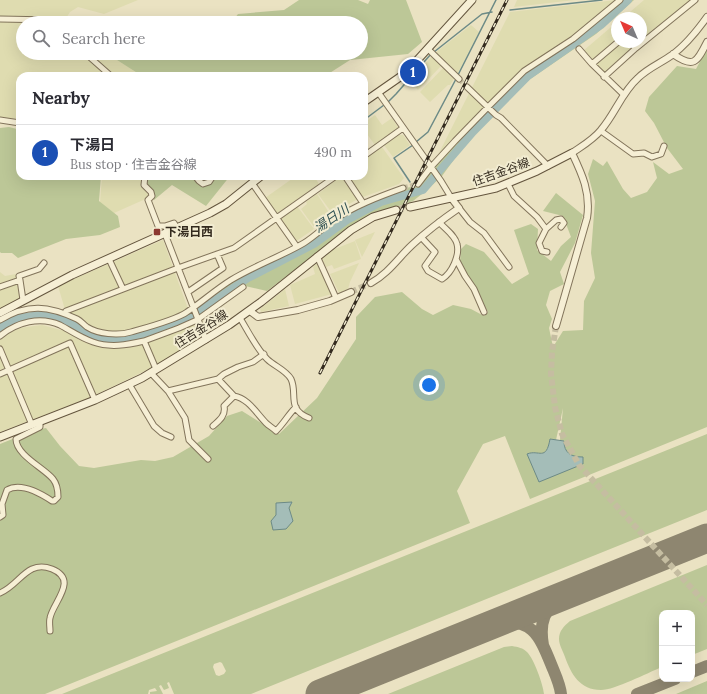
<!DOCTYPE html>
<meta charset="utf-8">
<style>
body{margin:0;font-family:Lora,"Noto Sans JP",serif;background:#f2f2f3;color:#2b2b33}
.controls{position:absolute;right:12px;bottom:12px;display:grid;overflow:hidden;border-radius:8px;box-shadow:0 4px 16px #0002}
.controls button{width:36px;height:36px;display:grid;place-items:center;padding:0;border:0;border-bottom:1px solid #e1e1e2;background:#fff;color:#2b2b33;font:20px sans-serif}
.compass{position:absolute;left:611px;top:12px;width:36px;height:36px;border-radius:50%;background:#fff;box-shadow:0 4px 16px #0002;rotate:316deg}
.you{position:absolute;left:429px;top:385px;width:14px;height:14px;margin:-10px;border:3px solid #fff;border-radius:50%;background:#1a73e8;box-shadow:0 0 0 6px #1a73e833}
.badge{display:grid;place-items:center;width:26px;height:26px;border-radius:50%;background:#111827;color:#fff;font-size:13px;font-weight:700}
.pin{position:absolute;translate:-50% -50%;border:2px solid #fff;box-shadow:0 1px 4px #0006}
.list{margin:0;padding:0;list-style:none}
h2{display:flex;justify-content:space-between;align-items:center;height:52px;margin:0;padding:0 16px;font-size:17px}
h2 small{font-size:13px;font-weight:400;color:#7c7c81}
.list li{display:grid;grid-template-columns:26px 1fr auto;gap:12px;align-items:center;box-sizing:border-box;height:56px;padding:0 16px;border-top:1px solid #e1e1e2}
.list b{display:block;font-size:15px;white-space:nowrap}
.list p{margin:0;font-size:13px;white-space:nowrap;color:#7c7c81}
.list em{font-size:13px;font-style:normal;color:#7c7c81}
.icon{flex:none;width:22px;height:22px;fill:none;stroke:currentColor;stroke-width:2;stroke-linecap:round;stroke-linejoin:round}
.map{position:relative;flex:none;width:707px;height:694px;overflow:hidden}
.search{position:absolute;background:#fff;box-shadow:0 4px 16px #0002;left:16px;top:16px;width:352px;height:44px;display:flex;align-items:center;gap:10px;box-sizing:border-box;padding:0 14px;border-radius:22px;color:#7c7c81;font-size:15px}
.panel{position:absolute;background:#fff;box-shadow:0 4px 16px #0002;left:16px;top:72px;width:352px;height:108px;border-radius:12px}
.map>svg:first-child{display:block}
.farmland{fill:#dfdcb0}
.green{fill:#bcc797;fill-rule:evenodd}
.water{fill:#a4bdb8;stroke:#6c8a86}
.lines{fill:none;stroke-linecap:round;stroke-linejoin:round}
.stream{stroke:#6c8a86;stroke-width:1.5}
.river{stroke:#a4bdb8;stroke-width:8}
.taxiway{stroke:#8e8670;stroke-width:12}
.runway{stroke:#8e8670;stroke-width:29}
.minor-tunnel{stroke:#c5bda1;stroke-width:5;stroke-dasharray:5 2.5;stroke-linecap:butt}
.tertiary-tunnel{stroke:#c5bda1;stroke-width:6;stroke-dasharray:6 3;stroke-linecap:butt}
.secondary-tunnel{stroke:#c5bda1;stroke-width:7;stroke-dasharray:7 3.5;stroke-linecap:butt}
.minor-casing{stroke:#82745b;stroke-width:7}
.tertiary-casing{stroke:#82745b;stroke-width:8}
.secondary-casing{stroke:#64553e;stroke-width:9}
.minor{stroke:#f6efd5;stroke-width:5}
.tertiary{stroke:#f6efd5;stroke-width:6}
.secondary{stroke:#f6efd5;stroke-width:7}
.rail-casing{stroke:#332a1e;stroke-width:3}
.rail{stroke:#f2ecd1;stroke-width:1.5;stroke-dasharray:4.5;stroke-linecap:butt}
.poi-dot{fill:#8c3930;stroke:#f2ecd1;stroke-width:1.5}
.labels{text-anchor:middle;stroke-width:4;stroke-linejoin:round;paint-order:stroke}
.street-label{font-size:12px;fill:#332a1e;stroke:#f2ecd1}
.poi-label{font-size:12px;font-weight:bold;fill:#332a1e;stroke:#f2ecd1;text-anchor:start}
.water-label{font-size:13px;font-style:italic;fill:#2e5052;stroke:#f2ecd1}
</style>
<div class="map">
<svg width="707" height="694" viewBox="0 0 707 694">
<rect width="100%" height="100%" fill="#eae2c2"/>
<!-- farmland -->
<path class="farmland" d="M0 0H138L104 14 78 7 70 12 63 23H23V53H106L142 76H20V119L0 117Z
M517 0H575L514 7Z
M616 0 599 16 570 38 528 66 488 103 438 155 510 12Z
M644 0H693L637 46 632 42H641V18H623Z
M617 22V41L592 61 583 51Z
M471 25 479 32 457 75 435 53Z
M621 42H629L634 48 604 74 595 63Z
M433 55 442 65 418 90 410 81Z
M443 68H445L455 77 450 85H448L430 102 420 92Z
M375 115 382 125 392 118 399 129 375 145 364 130V123Z
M399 135H403L410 145 393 157 384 145Z
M382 147 404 178 399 184 363 197 347 176H364V159Z
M102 176H145L150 197 114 213 100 203Z
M296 176H314L319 184 276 214 265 198Z
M341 176 358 199 349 204 348 203 332 213 318 194Z
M317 194 330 214 314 227 301 209 307 204 306 202Z
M297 206 314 229 295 242 279 219Z
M375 232 362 257 355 240Z
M163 240 199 339 153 367 89 398 0 432V339L5 335 19 328 42 325 61 330 66 313 58 286Z
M355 241 361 259 334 269 332 265 326 267 322 259 332 250Z
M318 262 332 294 295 304 290 285 315 274 313 267Z
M359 263 350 282 348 289 339 293 330 274Z
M0 272 5 276 16 274 17 278 0 284Z
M17 284 20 299 0 309V290Z
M285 289 289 306 261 312 260 309Z"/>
<!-- green -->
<path class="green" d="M299 0H358L368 4 370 0H406L422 42 408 54 350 60 325 76H142L106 53H361V23H231L238 14 284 10Z
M624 0H634L596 34 526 82 466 143 442 176 427 190 413 201 393 208 331 242 267 291 245 286 192 320 143 338 118 343 97 340 72 331 63 321 47 317 23 319 12 324 0 334V326L11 318 23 314 48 312 61 315 78 321 87 329 108 337 136 335 187 316 211 296 256 268 308 243 336 221 364 203 398 190 419 185 428 172 507 91 534 66 583 34Z
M707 48V427L530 499 505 436 483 444 457 491 470 523 45 694H0V444L35 430 46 428 60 446 79 466 94 468 141 460 155 461 173 457 209 436 227 416 242 411 279 434 317 398 356 339V317L375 297 402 292 422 309 433 315 453 305 471 309 484 316 488 312 460 262 461 249 466 244 484 252 512 284 529 274 514 230 531 224 538 229 537 250 551 261 561 246 571 237 563 216 543 211 556 193 583 215 575 243 560 272 564 284 550 291 546 305 552 319 549 328 553 347 563 331 583 330 584 301 595 278 591 253 595 201 588 174 593 159 603 166 607 161 623 189 631 198 647 192 657 178 653 162 669 174 683 169 667 148 654 123 645 111 649 97 677 66 696 69ZM563 408 560 440 564 441C564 450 568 454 576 457L527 454C539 449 546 462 550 439L556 440Z
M9 127 17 129 20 135V176H101L99 201 118 216 120 227 100 235 66 239 18 258 12 253H1L0 252V128Z
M145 176H230L206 206 172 185 154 200 146 187Z
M707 434V510L251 694H174L169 682 167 683 169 688 164 690 161 685 159 686 163 694H150V692L157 691 155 688 149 690 148 694H62ZM220 662 222 663 226 671 224 674 219 676 216 675 213 667 214 664Z
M707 565V649L692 655V613H662V667C647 673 615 690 601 690 580 690 571 674 565 657 563 651 559 645 559 639 559 631 564 626 570 621Z
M512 646C518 647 523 648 527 652 534 659 543 684 544 694H388L504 647Z
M707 681V694H676Z"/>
<!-- water -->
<path class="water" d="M550 439 564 441C564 453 571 457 583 457V464L539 482 527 454C539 449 546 462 550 439Z
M292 502 289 508 293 521 286 529 273 530 271 521 276 515V503Z"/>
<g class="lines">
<!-- stream -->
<path class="stream" d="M510 10 602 0
M434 52 482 14 492 12
M458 75 496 0
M388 102 396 94 431 54
M364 120 384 105
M416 142 428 132 456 79
M410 182 394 158 413 145"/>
<!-- river -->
<path class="river" d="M0 328 14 319 45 314 60 318 97 337 111 340 132 338 191 316 248 278 314 244 347 220 381 202 423 190 473 132 528 76 601 25 628 0"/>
<!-- taxiway -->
<path class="taxiway" d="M495 623C531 617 539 634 551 664 555 674 560 684 561 694
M543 645C539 622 544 608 564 596
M692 672 707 666
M637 694 675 679"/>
<!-- runway -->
<path class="runway" d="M320 694 707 538"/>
<!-- minor-tunnel -->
<path class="minor-tunnel" d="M459 79 467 87
M403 188 418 184"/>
<!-- tertiary-tunnel -->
<path class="tertiary-tunnel" d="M351 292 371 283
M556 326 552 352 551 374 555 407 562 434 579 465 707 605"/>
<!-- secondary-tunnel -->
<path class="secondary-tunnel" d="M396 210 410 207"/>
<!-- minor casing -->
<g class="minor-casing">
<path id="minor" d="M0 19 53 20H57L59 23
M630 42 636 48 695 0
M428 49 459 79
M579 49 592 64 624 95
M85 53 111 76
M592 64 618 42
M604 77 636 48
M467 87 496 115 501 118 548 166
M378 92 441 181 452 199
M0 120 20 123
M601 131 633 154 644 153 652 157 661 154 664 146
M364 156 403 128
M145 176 144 185 151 192 152 196 148 200 158 226H165L174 223 177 228
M195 176 199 181 203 184 209 182 213 176
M345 176 363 203
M252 183 297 247
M418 184 431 167 455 141 488 107 524 71 573 39 620 0
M508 184 514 196 537 217 546 229 539 243 542 251 547 252
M459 208 470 222 484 233 509 267
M546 229 556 220 561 219 564 223 561 227
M165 234 206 340
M421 237 435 252 425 266 428 271 442 279C452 273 460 255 457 244 455 235 445 229 439 222
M317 256 336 298
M109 259 123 289
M456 259 465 276 474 289 484 312
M20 280 19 276 39 269 44 263
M0 287 20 280 23 300
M188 292 223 268 217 254
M66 311 178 268 234 248 336 176
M240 318C248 331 256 348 267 359 274 366 286 370 291 379 298 394 286 409 309 418
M0 320C28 303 49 306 77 319 81 321 83 324 87 327 98 334 118 336 131 332 145 328 176 320 187 312 202 302 215 290 231 280 254 266 280 257 304 243 314 237 323 228 332 221 354 206 378 197 403 188
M0 336C17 322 40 316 60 325 71 331 81 338 93 342 110 348 127 345 144 341
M0 349 32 425
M156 369 144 341 179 328 197 320 243 287
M151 373 168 391 218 379 224 374 238 367 253 362 264 354
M0 374 70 343 95 400
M218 379 234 396C248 398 257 414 266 423 269 426 273 428 276 431 284 423 288 415 296 407
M129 384 154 426 162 433 171 437
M168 391 185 418 189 440 208 459
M213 426C220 420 226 415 224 406L234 396
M0 517 3 515 2 504 7 490C21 482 40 493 52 501H54L58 497C58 491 57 484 53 479 44 468 16 455 16 439L40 427V422
M0 593C14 587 20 575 32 569 39 566 44 566 52 569 79 580 53 602 50 618 49 622 50 627 50 631"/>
</g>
<!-- tertiary casing -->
<g class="tertiary-casing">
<path id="tertiary" d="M673 54C694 69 697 62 707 42
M371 283C389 273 398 258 412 245 427 231 443 219 459 208L452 199
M250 311 258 317 298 310 330 301 351 292
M556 326 587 218C591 193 582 174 572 153 582 146 593 140 601 130 615 114 622 92 638 78 648 68 661 63 672 55 686 45 697 31 707 17"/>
</g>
<!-- secondary casing -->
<g class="secondary-casing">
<path id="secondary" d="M364 102 400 77 411 67 472 0
M410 207 496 188 537 171 572 153
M0 313 72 275 210 213 226 204 261 176
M0 437 95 400 142 378 229 325 261 302 351 230 373 217 396 210"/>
</g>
<!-- minor -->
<use href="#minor" class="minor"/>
<!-- tertiary -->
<use href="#tertiary" class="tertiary"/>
<!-- secondary -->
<use href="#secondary" class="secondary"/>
<!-- rail casing -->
<g class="rail-casing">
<path id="rail" d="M320 373 507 0"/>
</g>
<!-- rail -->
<use href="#rail" class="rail"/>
</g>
<!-- markers -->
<rect class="poi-dot" x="153" y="228" width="8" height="8" rx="2"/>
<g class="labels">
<!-- street labels -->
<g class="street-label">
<text transform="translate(501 172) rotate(-20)" y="4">住吉金谷線</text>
<text transform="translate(201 329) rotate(-32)" y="4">住吉金谷線</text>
</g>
<!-- poi labels -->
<g class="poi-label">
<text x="165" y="236">下湯日西</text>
</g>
<!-- water labels -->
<g class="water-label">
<text transform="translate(331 218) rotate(-34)" y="5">湯日川</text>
</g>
</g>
</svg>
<div class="controls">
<button>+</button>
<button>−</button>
</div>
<svg class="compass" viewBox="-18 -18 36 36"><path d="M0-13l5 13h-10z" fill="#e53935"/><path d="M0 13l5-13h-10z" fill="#7c7c81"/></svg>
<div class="you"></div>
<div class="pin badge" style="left:413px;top:72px;background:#1a4fb4">1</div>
<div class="search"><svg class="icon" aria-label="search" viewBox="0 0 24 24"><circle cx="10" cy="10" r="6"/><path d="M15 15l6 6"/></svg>Search here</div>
<section class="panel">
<h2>Nearby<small></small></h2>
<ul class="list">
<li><span class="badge" style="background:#1a4fb4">1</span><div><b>下湯日</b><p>Bus stop · 住吉金谷線</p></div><em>490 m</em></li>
</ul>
</section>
</div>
